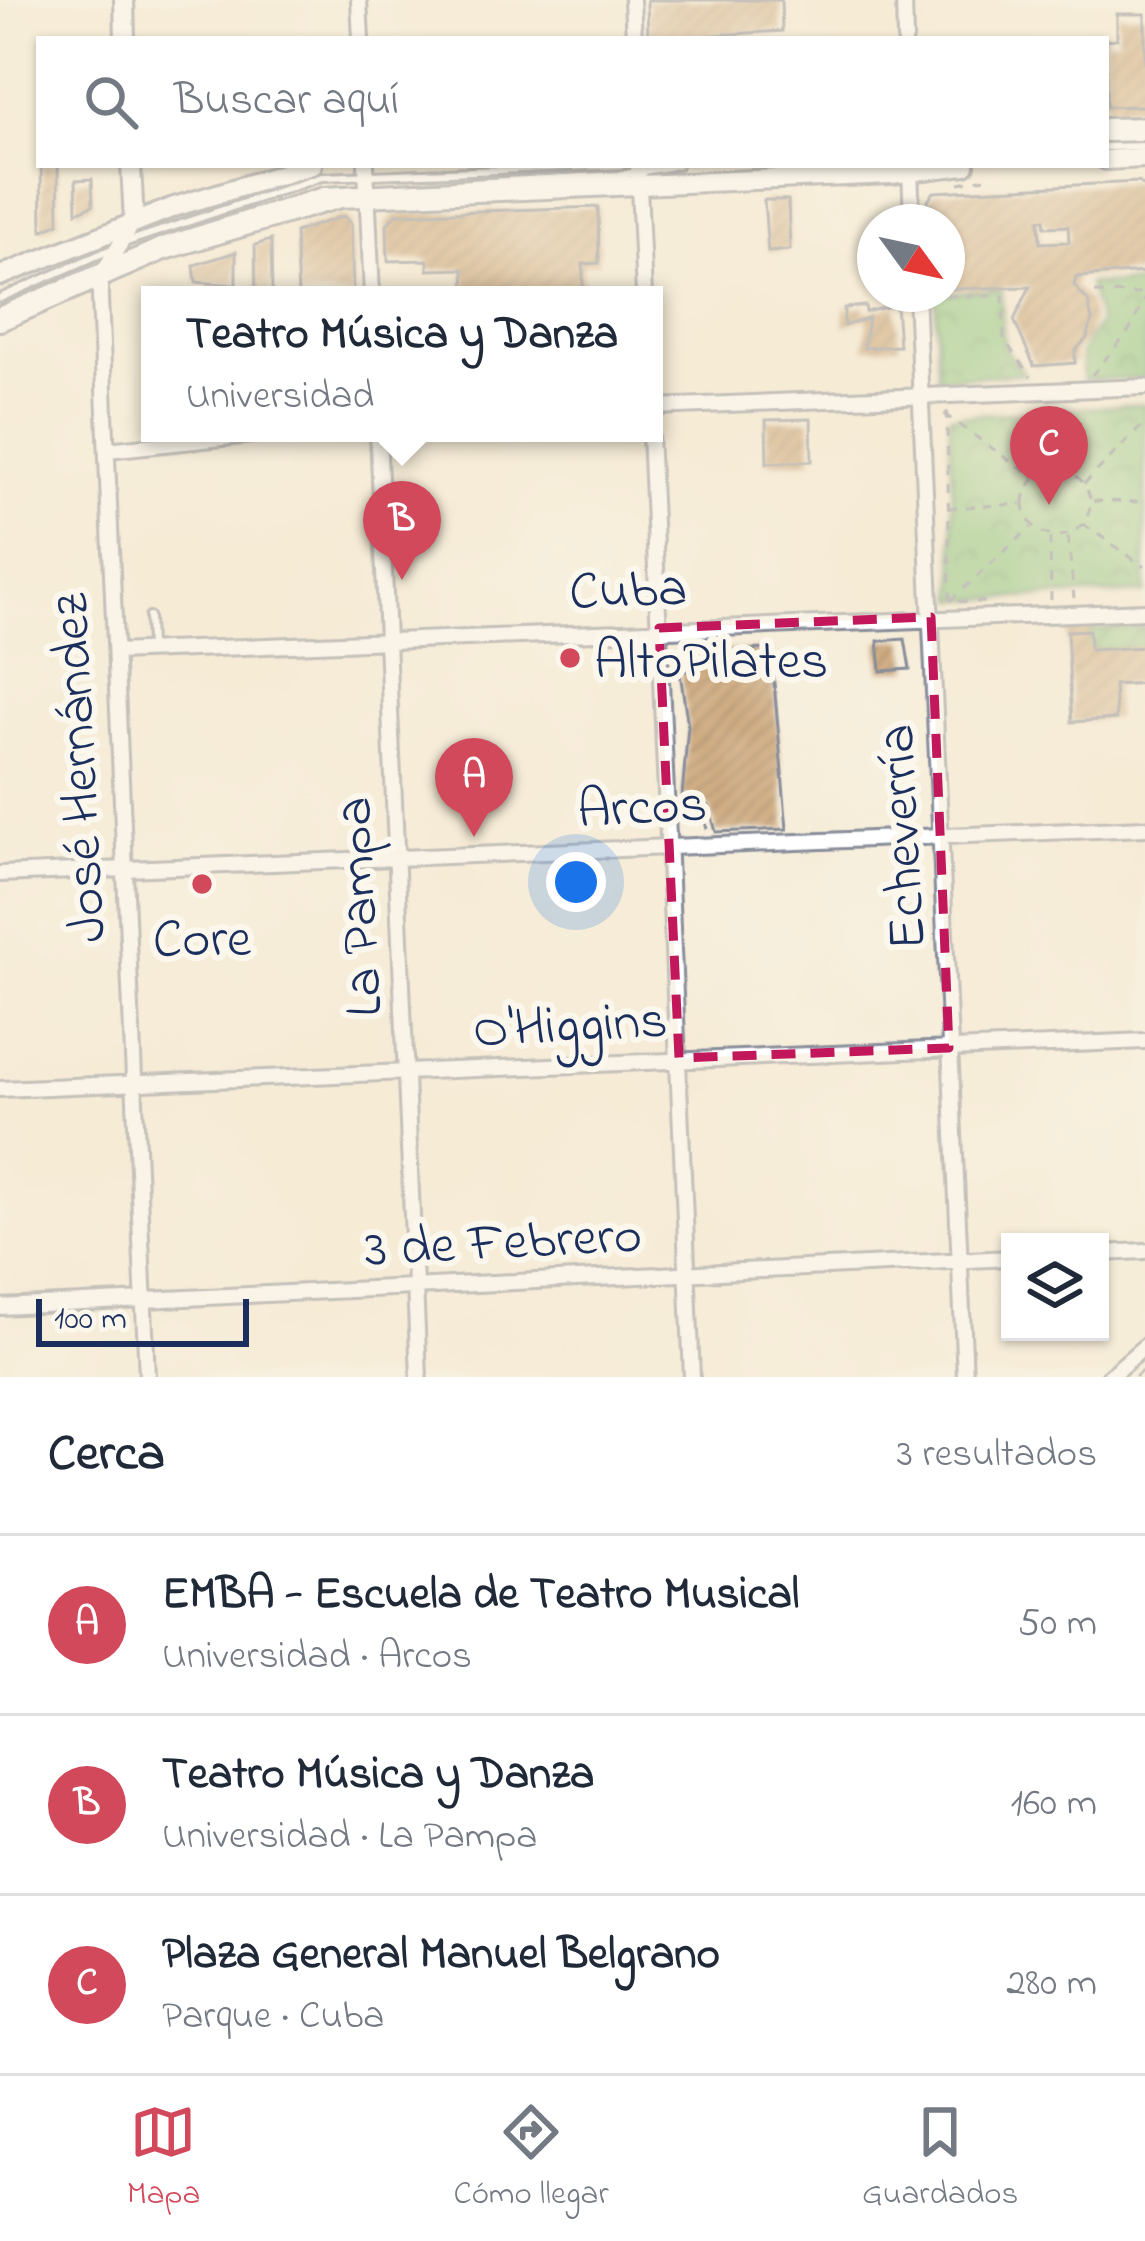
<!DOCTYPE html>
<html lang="es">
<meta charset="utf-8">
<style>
body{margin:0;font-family:"Indie Flower",sans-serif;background:#f2f2f3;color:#1f2937}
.controls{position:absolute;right:36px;bottom:36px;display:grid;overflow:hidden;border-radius:0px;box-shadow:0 3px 9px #0004}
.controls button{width:108px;height:108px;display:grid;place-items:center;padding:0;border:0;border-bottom:3px solid #e0e1e3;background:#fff;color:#1f2937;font:60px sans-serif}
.compass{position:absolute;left:857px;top:204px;width:108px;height:108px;border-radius:50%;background:#fff;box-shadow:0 3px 9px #0004;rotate:123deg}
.scale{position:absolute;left:36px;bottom:30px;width:213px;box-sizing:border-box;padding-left:12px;border:6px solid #1b2f5e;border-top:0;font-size:33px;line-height:42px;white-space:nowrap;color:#1b2f5e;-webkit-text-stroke:9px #fbf7ec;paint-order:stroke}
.you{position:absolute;left:576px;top:882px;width:42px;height:42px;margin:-30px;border:9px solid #fff;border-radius:50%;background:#1a73e8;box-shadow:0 0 0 18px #1a73e833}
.badge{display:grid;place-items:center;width:78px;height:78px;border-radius:50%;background:#d1495b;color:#fff;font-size:39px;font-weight:700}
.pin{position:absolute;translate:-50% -99px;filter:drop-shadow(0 3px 6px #0008)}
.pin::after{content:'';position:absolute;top:63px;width:42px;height:36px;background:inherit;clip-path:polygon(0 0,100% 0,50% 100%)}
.popup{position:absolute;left:141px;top:286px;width:522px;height:156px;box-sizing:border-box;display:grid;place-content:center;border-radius:0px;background:#fff;filter:drop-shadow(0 3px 9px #0005);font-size:39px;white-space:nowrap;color:#747a83}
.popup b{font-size:45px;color:#1f2937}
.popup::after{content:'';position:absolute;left:50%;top:100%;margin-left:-24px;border:24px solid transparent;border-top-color:#fff}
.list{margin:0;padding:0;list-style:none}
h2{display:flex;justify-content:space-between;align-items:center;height:156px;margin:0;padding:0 48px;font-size:51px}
h2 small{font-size:39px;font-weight:400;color:#747a83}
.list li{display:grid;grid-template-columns:78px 1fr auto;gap:36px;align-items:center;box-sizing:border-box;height:180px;padding:0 48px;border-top:3px solid #e0e1e3}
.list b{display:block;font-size:45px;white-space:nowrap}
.list p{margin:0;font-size:39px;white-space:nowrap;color:#747a83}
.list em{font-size:39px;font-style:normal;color:#747a83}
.icon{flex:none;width:66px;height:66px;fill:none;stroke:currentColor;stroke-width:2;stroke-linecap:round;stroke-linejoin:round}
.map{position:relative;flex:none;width:1145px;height:1377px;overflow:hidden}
.search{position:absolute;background:#fff;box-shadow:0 3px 9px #0004;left:36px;right:36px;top:36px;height:132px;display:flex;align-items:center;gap:30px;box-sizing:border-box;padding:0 42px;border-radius:0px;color:#747a83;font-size:45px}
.sheet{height:696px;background:#fff}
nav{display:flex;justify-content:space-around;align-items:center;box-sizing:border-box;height:168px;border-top:3px solid #e0e1e3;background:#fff;font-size:33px;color:#747a83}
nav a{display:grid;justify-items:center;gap:6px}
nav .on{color:#d1495b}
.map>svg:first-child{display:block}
.park{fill:url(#park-crowns);stroke:#517a6c;stroke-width:3}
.garden{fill:url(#garden-furrows);stroke:#517a6c;stroke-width:3}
.building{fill:url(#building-hatch);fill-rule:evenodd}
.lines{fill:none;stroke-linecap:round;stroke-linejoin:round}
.lane-casing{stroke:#888d9a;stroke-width:12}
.street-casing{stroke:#888d9a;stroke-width:20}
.secondary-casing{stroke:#888d9a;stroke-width:24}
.path{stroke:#888d9a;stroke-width:3;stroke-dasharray:9 9;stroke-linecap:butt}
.lane{stroke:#fff;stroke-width:6}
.street{stroke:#fff;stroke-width:14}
.secondary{stroke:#fff;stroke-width:18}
.marked{fill:none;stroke:#c2185b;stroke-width:9;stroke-dasharray:24 15;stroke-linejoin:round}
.poi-dot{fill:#d1495b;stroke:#fbf7ec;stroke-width:4.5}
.labels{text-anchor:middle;stroke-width:12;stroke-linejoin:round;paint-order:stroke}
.street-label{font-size:54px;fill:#1b2f5e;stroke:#fbf7ec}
.poi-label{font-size:54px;fill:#1b2f5e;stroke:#fbf7ec;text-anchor:start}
</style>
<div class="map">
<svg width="1145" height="1377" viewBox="0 0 1145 1377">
<defs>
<pattern id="park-crowns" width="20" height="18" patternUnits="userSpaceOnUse" patternTransform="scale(3)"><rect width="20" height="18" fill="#87c57b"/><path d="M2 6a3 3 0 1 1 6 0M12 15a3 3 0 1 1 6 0" fill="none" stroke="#6ea068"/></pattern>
<pattern id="garden-furrows" width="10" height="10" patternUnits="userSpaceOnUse" patternTransform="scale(3)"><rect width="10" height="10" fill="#87c57b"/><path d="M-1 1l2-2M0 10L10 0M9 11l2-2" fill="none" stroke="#6ea068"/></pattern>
<pattern id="building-hatch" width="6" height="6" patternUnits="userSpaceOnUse" patternTransform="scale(3)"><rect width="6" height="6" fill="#c79e6d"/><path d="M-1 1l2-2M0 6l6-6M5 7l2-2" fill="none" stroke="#a1815d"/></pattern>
</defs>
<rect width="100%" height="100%" fill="#fbf7ec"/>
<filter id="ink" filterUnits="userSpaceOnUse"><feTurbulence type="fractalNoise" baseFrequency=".00833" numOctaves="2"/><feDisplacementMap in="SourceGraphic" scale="24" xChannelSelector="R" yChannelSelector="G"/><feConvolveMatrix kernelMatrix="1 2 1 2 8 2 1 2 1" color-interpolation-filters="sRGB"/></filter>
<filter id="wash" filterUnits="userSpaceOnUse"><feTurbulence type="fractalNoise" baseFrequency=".004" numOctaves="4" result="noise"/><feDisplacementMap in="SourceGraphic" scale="48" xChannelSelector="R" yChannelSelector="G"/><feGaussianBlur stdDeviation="2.7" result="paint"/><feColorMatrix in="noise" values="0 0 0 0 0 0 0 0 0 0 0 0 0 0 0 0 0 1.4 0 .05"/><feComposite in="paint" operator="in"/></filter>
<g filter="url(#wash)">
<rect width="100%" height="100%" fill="#f5ebd6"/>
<!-- park -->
<path class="park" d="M1145 283V378L1083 380 1081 352 1099 322 1088 284Z
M1001 289 1004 347 1024 374 938 378 935 294Z
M1145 404V593L956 600 949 416Z"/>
<!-- garden -->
<path class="garden" d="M1145 627V647L1090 650 1089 630Z"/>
<g id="blocks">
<!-- building -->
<path class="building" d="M647 0H781L782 31 648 39Z
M1117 14H1145V106L1106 107V40L1117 39Z
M41 165H58L59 223 42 231Z
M92 179 93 205 77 212 76 180Z
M1138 182 1145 187V272L1076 277 1074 286 1088 301 1092 320 1087 338 1075 351V363L1034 366 1014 320 1030 287 947 289V222H930L928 200 934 192ZM1044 219 1045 227 1068 226 1069 242 1040 243 1039 220Z
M764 200H788L790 250 768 252Z
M598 207 599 263 583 264V295H465L464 269 428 270V260L388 261 387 224 397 214Z
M344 216 351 224 353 295H298L295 232Z
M271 240 272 294 256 295 255 245Z
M236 252V285L196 282 194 265Z
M896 305 899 346 864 348 868 318 844 326V308L865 306 866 312Z
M811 419 812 461 767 463 766 420Z
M1089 630 1090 650 1145 647V683L1114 685 1116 719 1072 722 1067 631Z
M905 639 910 669 881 671 878 641Z
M771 649 787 829 716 832 709 806 682 796 688 726 680 673 700 666 711 651Z"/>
</g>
</g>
<g filter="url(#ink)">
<use href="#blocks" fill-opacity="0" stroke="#888d9a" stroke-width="3"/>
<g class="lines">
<!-- lane casing -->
<g class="lane-casing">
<path id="lane" d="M1106 138 1145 137
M1106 147 1145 146
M124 243 322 177 623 165
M0 298 112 249
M0 310 165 240 323 191 620 175 678 165
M149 616 150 649"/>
</g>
<!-- street casing -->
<g class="street-casing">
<path id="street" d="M359 0 361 39
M632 0 634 39
M904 0 905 39
M366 165 372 295
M638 165 644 295
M910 167 912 222
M133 223 100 277V298L147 1377
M916 294 965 1377
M654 407 1145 387
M378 433 419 1377
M650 433 692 1377
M107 450 270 433
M116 652 1145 611
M0 874 1145 828
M0 1089 1145 1041
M1100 1253 1145 1251
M0 1307 1010 1258
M1109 1377 1145 1346"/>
</g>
<!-- secondary casing -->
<g class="secondary-casing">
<path id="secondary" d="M124 0 125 39
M1106 128 1145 127
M1106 160 1145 158
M131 165 134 222
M0 276 174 207 312 165
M0 321 164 250 340 198 891 174 965 165"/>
</g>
<!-- path -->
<path class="path" d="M959 183 985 178
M1095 293 1145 294
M929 296H1003L1004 340 1031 377
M1092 375 1129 331 1145 299
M1052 406 1053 469
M947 411 950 601 987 602
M944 414 1034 478
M1024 503a33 33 0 1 1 66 0a33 33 0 1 1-66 0Z
M1066 472 1067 404
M1084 484 1145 423
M1093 501 1145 502
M948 508 1022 504
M1083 524 1145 567
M1068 537 1074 598
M1050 538 1051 600
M950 601 1031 527
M682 799 701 806 707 829
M1135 1377 1145 1368"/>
<!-- lane -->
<use href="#lane" class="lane"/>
<!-- street -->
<use href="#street" class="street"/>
<!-- secondary -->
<use href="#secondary" class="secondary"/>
</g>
</g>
<!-- marked area -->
<path d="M0 0H1145V1377H0ZM931 617 949 1048 679 1058 659 628Z" fill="#f5ebd6" fill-opacity=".55" fill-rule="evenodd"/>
<path class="marked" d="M931 617 949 1048 679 1058 659 628Z"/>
<!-- markers -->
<g class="poi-dot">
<circle cx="570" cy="658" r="12"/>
<circle cx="202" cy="884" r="12"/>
</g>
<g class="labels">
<!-- street labels -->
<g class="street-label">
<text transform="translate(628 587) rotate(-2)" y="19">Cuba</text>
<text transform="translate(76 768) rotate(-93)" y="19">José Hernández</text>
<text transform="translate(642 804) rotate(-3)" y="19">Arcos</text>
<text transform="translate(899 837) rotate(-93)" y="19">Echeverría</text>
<text transform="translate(356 907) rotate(-93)" y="19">La Pampa</text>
<text transform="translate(570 1022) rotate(-3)" y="19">O'Higgins</text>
<text transform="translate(503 1239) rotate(-3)" y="19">3 de Febrero</text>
</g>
<!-- poi labels -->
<g class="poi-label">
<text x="594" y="677">AltoPilates</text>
<text x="202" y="955" text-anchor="middle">Core</text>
</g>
</g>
</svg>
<div class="controls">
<button><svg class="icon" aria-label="layers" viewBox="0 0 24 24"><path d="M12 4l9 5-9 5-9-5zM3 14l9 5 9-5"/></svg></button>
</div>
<svg class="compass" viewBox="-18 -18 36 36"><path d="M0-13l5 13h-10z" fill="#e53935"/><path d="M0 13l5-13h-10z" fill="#747a83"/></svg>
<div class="scale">100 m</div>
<div class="you"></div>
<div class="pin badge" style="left:474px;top:837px">A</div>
<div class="pin badge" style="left:402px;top:580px">B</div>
<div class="popup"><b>Teatro Música y Danza</b>Universidad</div>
<div class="pin badge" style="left:1049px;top:505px">C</div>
<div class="search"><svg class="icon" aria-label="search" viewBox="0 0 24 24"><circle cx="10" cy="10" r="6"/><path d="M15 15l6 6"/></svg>Buscar aquí</div>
</div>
<section class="sheet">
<h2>Cerca<small>3 resultados</small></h2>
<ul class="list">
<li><span class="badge">A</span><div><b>EMBA - Escuela de Teatro Musical</b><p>Universidad · Arcos</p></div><em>50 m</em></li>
<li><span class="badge">B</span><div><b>Teatro Música y Danza</b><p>Universidad · La Pampa</p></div><em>160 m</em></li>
<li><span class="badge">C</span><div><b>Plaza General Manuel Belgrano</b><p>Parque · Cuba</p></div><em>280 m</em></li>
</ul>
</section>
<nav>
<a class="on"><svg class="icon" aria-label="map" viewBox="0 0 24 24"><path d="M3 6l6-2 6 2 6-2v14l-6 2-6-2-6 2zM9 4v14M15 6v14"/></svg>Mapa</a>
<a><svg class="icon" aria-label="directions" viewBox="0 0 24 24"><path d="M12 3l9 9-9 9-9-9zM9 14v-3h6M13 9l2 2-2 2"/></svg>Cómo llegar</a>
<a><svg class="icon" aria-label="saved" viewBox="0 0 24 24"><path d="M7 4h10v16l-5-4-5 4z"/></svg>Guardados</a>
</nav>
